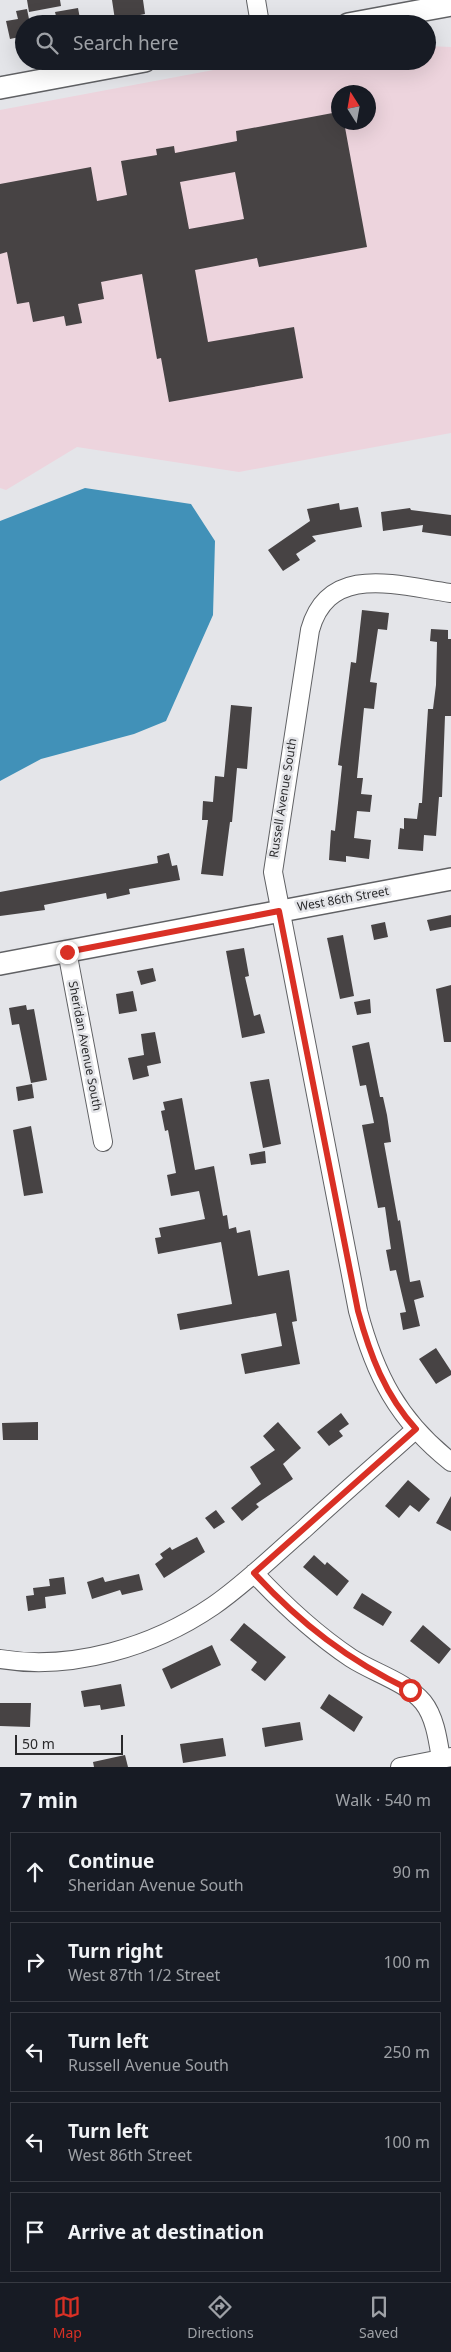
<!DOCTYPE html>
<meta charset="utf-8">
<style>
body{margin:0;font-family:"Noto Sans",sans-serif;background:#242831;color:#f1f3f6}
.compass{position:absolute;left:331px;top:85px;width:45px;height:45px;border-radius:50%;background:#171b24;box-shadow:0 5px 20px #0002;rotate:349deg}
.scale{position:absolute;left:15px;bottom:12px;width:108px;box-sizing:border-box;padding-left:5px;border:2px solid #2a2a2c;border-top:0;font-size:14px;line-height:18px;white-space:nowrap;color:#2a2a2c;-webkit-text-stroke:4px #e4e5e9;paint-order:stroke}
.stop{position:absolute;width:15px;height:15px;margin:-11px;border:4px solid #d93025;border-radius:50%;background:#fff}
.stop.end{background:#d93025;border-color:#fff;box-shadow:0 1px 5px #0008}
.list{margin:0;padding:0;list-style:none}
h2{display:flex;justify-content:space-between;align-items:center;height:65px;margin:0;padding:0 20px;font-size:21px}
h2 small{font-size:16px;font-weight:400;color:#9ea1a6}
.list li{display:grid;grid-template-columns:32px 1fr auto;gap:15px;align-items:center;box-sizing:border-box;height:80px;margin:0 10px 10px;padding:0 10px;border:1px solid #363941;border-radius:0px}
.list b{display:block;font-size:19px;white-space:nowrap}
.list p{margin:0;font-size:16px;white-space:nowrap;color:#9ea1a6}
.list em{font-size:16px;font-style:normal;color:#9ea1a6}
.icon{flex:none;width:28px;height:28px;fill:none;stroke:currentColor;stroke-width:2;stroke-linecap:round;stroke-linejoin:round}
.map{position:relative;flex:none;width:451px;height:1767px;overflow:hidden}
.search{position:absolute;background:#171b24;box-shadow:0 5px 20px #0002;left:15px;right:15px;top:15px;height:55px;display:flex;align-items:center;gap:12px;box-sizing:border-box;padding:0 18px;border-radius:28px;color:#9ea1a6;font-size:19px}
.sheet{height:515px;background:#171b24}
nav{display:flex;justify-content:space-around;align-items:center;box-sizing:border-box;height:70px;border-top:1px solid #363941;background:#171b24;font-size:14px;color:#9ea1a6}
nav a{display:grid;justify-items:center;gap:2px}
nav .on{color:#d93025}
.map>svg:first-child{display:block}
.education{fill:#edd4dd;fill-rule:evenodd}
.water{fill:#4191b8}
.building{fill:#474344;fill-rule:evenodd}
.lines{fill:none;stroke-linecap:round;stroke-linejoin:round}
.minor-casing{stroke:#606164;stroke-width:20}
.tertiary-casing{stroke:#606164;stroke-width:24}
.minor{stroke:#fff;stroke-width:18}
.tertiary{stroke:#fff;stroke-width:21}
.route{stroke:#d93025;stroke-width:6}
.labels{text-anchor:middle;stroke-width:5;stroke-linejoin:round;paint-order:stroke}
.street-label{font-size:12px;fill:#2a2a2c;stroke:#e4e5e9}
</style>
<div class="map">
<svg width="451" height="1767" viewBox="0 0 451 1767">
<rect width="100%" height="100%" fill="#e4e5e9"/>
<!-- education -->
<path class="education" d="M427 46 451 47V433L239 472 77 447 6 490 0 488V110L262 61H279L302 66 329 61H427ZM338 92H368V122H338Z"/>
<!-- water -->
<path class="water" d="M85 488 191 504 215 541 213 615 166 721 134 734 41 759 0 781V521Z"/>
<!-- building -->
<path class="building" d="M27 0H60L61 6 29 12Z
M112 0H143L145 14 115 20Z
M78 8 81 24H58L55 12Z
M27 9 30 24H24V36L10 39 6 21 18 19 16 11Z
M338 112V122H344L367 247 259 267 257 258 195 270 208 342 294 327 303 378 169 402 161 358 157 359 142 274 101 282 104 299 78 304 82 323 66 326 64 316 33 322 29 302 17 304 7 252 0 254V184L91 167 97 201 127 195 121 161 157 155 156 149 174 146 175 153 237 141 236 131ZM235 172 244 219 189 229 180 182Z
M339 503 340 510 358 507 362 527 312 536 316 541 296 554 300 560 283 571 268 550 310 521 307 509Z
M410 508 411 510 451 515V536L422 532 423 525 383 531 381 512Z
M362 610 389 613 387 630 378 629 370 682 377 683 374 709 364 708 357 778H363L361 794 372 795 370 812 357 811 354 838 371 840 369 859 346 856V862L329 860 331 830 335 831 342 766 338 765 351 662 356 663Z
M431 629 448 630V639H451V716H445L442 797H439L436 836 424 835 423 851 398 849 400 828 404 829V818L417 819 419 803H422L428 709H433L436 685 437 642 430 641Z
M231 705 252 707 247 769 237 768 232 822H230L223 876 201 874 208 820H202L203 801 213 802 215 776 224 777Z
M169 853 172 866 177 865 180 880 129 889 130 894 107 899 106 893 44 905 45 910 0 916V892L158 863 157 856Z
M451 915V927L430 931 427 920Z
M385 922 388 937 374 940 371 925Z
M343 935 354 996 340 999 327 938Z
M244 948 249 976 245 977 254 1016 260 1014 265 1033 242 1038 226 951Z
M153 968 156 981 141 985 137 971Z
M451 985V1042H444L436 989Z
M133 991 137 1011 119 1014 116 994Z
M370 999 371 1013 357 1015 354 1002Z
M26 1005 27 1010 34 1009 47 1080 31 1083 19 1024 12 1025 9 1008Z
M155 1032 161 1063 147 1066 149 1076 133 1080 128 1058 144 1055 141 1034Z
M369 1042 380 1097H383L387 1115 391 1142 384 1143 398 1221 400 1220 410 1282 420 1280 424 1297 414 1300 420 1326 403 1330 400 1313 406 1312 396 1270 390 1271 386 1250 391 1249 385 1207 378 1208 362 1125 374 1123 366 1085 360 1086 352 1046Z
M269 1079 281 1144 263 1148 250 1082Z
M32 1084 34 1098 18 1101 16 1087Z
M182 1098 195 1170 214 1166 223 1216 227 1215 229 1229 236 1227 237 1233 250 1230 258 1276 289 1270 297 1321 292 1322 300 1364 245 1374 241 1354 282 1346 276 1313 180 1330 177 1314 232 1304 221 1242 158 1254 155 1238 161 1237 159 1228 205 1219 199 1191 171 1196 167 1175 176 1173 168 1130 165 1131 161 1111 165 1110 163 1102Z
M31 1126 43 1193 24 1196 13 1130Z
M265 1151 266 1163 251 1165 249 1154Z
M436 1348 451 1371V1375L436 1384 419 1359Z
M341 1413 349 1424 339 1431 343 1436 329 1446 317 1432Z
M38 1422V1440H3L2 1423Z
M278 1422 301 1448 283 1464 293 1479 256 1504 259 1507 242 1521 231 1508 261 1484 250 1467 275 1450 263 1436Z
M408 1480 430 1499 419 1512 410 1505 399 1518 385 1506Z
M451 1496V1531L436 1523Z
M216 1510 225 1522 214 1529 205 1518Z
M197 1537 205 1552 164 1578 155 1564 163 1558 160 1554 170 1547 172 1550Z
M314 1555 325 1565 327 1562 349 1581 337 1596 303 1567Z
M139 1574 143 1590 122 1595 120 1590 92 1599 87 1582 103 1577 105 1582Z
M64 1577 66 1594 45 1597 46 1608 28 1611 26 1596 34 1595 33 1588 50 1586 49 1579Z
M362 1593 392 1612 383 1626 353 1608Z
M244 1623 286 1657 265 1681 251 1670 257 1662 230 1640Z
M423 1625 451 1649 439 1664 410 1641Z
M212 1645 221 1665 171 1689 162 1669Z
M121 1684 125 1706 101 1710 100 1705 84 1707 81 1691Z
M329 1694 363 1717 354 1732 320 1708Z
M0 1703H31L30 1727 0 1726Z
M300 1722 303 1740 265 1747 262 1728Z
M223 1738 226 1756 183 1763 180 1744Z
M125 1755 128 1767H94L93 1762Z"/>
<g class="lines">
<!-- minor casing -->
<g class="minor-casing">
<path id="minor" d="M256 0 260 24
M451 593C399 586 329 562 310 630L273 872 358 1311C375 1375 398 1420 451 1462
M67 951 103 1142
M254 1573C284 1605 315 1634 351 1658 374 1673 405 1681 423 1702 435 1717 438 1740 441 1759
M0 1659C72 1671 153 1647 213 1606 245 1584 273 1556 303 1530 340 1496 378 1463 416 1429
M400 1767 451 1757"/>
</g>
<!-- tertiary casing -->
<g class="tertiary-casing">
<path id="tertiary" d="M348 24 451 5
M0 88 145 61
M0 964 451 879"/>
</g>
<!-- minor -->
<use href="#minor" class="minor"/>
<!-- tertiary -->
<use href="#tertiary" class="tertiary"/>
</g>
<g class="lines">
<!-- route -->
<path class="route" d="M67 952 279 911 358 1311C370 1355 385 1395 416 1429L254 1573C301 1624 348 1660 410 1690"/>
</g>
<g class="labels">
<!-- street labels -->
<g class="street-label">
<text transform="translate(283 798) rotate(-81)" y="4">Russell Avenue South</text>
<text transform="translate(343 899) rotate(-10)" y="4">West 86th Street</text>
<text transform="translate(85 1046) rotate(79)" y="4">Sheridan Avenue South</text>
</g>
</g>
</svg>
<svg class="compass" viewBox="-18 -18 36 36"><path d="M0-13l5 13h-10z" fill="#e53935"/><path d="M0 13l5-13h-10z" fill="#9ea1a6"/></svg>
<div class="scale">50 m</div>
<div class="stop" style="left:410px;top:1690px"></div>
<div class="stop end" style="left:67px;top:952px"></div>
<div class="search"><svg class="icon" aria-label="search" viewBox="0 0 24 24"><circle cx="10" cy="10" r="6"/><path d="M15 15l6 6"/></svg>Search here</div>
</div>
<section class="sheet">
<h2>7 min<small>Walk · 540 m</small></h2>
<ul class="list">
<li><svg class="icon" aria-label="ahead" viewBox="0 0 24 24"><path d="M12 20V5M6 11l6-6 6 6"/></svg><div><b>Continue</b><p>Sheridan Avenue South</p></div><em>90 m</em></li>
<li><svg class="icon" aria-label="right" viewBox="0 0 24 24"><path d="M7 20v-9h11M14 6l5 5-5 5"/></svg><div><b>Turn right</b><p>West 87th 1/2 Street</p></div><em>100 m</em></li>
<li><svg class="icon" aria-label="left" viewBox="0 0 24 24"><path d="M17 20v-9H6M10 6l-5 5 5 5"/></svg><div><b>Turn left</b><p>Russell Avenue South</p></div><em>250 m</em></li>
<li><svg class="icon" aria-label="left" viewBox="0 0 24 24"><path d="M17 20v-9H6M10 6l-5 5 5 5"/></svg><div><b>Turn left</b><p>West 86th Street</p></div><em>100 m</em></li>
<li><svg class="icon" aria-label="arrive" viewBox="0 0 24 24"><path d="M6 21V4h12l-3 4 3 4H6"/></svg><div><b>Arrive at destination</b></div></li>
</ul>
</section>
<nav>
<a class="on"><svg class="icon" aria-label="map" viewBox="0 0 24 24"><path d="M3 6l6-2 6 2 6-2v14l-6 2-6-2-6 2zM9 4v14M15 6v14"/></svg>Map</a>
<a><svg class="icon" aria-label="directions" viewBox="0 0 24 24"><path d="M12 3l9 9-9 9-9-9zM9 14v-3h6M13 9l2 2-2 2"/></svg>Directions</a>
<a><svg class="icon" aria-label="saved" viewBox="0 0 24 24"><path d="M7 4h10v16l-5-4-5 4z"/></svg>Saved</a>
</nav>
